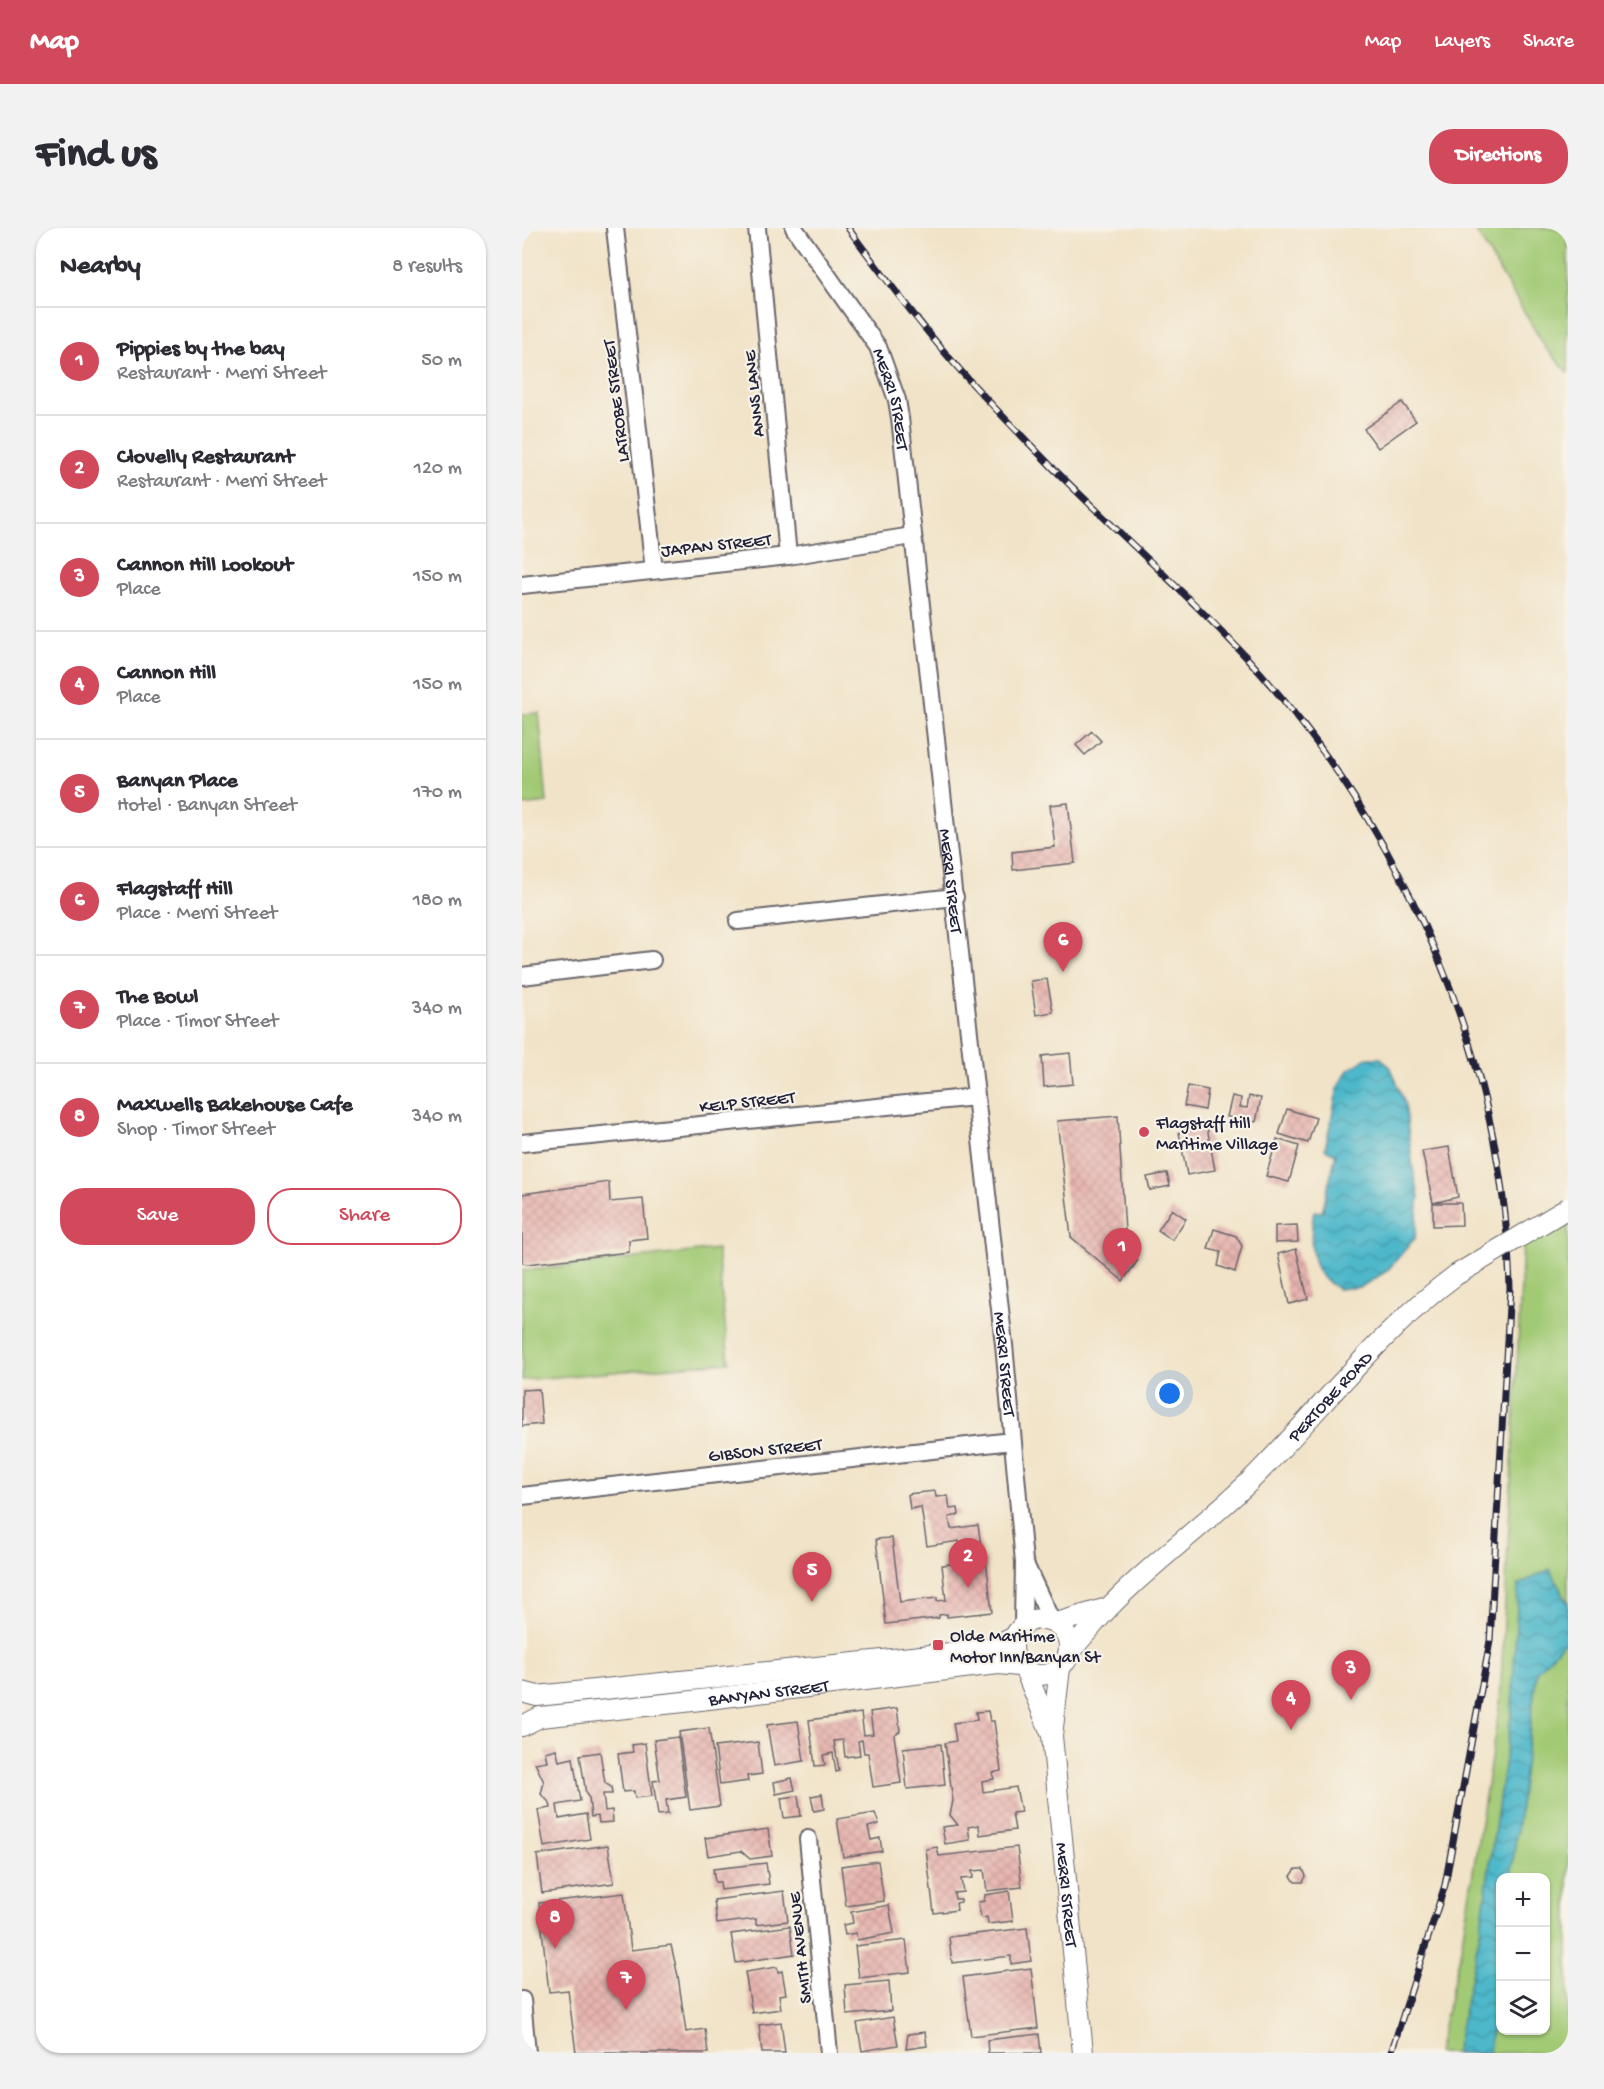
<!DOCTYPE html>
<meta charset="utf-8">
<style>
body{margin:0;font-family:"Gochi Hand",sans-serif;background:#f2f2f3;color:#2b2b33}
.controls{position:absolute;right:18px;bottom:18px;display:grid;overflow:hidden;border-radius:12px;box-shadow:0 2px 4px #0004}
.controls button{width:54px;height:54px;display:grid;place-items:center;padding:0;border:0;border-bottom:2px solid #e1e1e2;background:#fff;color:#2b2b33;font:30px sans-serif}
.you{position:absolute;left:648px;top:1166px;width:21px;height:21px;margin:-15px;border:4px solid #fff;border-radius:50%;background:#1a73e8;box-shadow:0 0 0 9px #1a73e833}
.badge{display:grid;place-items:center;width:39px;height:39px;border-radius:50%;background:#d1495b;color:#fff;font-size:20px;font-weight:700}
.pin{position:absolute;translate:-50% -50px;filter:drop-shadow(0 2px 3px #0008)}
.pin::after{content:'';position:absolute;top:32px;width:21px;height:18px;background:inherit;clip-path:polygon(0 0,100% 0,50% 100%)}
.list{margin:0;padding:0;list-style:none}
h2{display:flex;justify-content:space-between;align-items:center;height:78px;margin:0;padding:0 24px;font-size:26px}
h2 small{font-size:20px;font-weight:400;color:#7c7c81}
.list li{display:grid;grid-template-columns:39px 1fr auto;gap:18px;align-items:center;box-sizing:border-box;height:108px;padding:0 24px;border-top:2px solid #e1e1e2}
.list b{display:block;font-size:22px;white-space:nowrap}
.list p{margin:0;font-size:20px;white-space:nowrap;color:#7c7c81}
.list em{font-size:20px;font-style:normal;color:#7c7c81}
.actions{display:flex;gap:12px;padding:18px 24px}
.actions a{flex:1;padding:14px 0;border:2px solid #d1495b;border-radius:24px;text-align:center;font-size:21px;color:#d1495b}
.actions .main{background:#d1495b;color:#fff}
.icon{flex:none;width:33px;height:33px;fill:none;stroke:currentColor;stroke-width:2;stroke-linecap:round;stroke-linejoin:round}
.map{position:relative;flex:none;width:1046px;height:1825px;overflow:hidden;border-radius:24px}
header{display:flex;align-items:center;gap:36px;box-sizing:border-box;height:84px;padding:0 30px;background:#d1495b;color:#fff}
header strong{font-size:28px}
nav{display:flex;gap:33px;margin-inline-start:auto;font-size:21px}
.intro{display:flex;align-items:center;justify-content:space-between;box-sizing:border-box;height:144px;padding:0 36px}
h1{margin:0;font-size:42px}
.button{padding:15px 27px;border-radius:24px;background:#d1495b;color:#fff;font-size:21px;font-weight:700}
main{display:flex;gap:36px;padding:0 36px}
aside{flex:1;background:#fff;border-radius:24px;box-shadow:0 2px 4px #0004}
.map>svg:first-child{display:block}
.park{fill:#a2ca75;stroke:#627658;stroke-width:1.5;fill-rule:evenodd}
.water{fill:url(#water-waves);stroke:#386d82;stroke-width:1.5}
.building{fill:url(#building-cross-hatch)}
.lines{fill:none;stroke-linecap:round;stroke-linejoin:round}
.minor-casing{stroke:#6a666c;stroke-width:20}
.tertiary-casing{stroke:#6a666c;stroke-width:22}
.minor{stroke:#fff;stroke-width:16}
.tertiary{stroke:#fff;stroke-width:20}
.rail-casing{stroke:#22223b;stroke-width:7}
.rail{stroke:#f7f3e8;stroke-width:4.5;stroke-dasharray:14;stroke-linecap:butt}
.tertiary-bridge-casing{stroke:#6a666c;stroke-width:22;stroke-linecap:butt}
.tertiary-bridge{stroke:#fff;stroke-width:20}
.poi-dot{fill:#d1495b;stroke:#f7f3e8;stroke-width:2}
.labels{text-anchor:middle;stroke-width:4.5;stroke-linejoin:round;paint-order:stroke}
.street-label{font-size:18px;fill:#22223b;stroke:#f7f3e8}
.poi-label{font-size:18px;fill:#22223b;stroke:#f7f3e8;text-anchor:start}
</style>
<header>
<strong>Map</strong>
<nav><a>Map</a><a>Layers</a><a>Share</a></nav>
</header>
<div class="intro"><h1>Find us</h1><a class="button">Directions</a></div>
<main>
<aside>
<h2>Nearby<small>8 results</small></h2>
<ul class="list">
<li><span class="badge">1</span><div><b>Pippies by the bay</b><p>Restaurant · Merri Street</p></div><em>50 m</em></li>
<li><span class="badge">2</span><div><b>Clovelly Restaurant</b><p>Restaurant · Merri Street</p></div><em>120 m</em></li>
<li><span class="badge">3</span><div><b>Cannon Hill Lookout</b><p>Place</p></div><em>150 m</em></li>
<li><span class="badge">4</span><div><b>Cannon Hill</b><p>Place</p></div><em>150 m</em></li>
<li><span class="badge">5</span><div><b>Banyan Place</b><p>Hotel · Banyan Street</p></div><em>170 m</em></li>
<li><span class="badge">6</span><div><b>Flagstaff Hill</b><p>Place · Merri Street</p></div><em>180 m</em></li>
<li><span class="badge">7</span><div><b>The Bowl</b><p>Place · Timor Street</p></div><em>340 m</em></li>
<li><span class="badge">8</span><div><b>Maxwells Bakehouse Cafe</b><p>Shop · Timor Street</p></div><em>340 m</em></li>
</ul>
<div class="actions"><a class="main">Save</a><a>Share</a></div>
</aside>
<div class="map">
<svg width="1046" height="1825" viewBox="0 0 1046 1825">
<defs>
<pattern id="water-waves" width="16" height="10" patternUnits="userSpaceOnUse" patternTransform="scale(1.5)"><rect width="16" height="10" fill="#4db8ca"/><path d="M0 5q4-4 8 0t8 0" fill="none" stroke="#4095a5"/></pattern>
<pattern id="building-cross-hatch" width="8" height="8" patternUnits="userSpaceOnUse" patternTransform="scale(1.5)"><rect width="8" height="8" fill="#e7b4af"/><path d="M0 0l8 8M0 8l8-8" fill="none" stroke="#c69a97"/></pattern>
</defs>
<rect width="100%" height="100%" fill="#f7f3e8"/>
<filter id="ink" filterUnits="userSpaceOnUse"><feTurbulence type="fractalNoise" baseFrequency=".0167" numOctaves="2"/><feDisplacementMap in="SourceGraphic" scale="12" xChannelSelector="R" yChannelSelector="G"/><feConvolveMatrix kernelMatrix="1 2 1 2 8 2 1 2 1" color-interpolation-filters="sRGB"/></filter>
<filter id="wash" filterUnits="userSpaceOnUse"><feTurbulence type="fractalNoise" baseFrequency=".008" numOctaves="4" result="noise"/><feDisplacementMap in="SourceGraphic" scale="24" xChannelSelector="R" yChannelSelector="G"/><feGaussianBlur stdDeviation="1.35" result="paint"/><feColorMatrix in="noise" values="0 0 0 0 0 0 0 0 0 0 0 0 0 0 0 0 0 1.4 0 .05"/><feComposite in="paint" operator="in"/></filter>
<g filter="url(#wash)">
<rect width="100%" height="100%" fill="#f1e3c7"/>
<!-- park -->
<path class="park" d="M952 0H1046V145L1023 119Z
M17 485 25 575 0 578V486Z
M1046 990V1825H915L938 1726 978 1474 1001 1017ZM978 1650H1023V1802H978Z
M195 1021 207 1134 0 1152V1043Z"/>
<!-- water -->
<path class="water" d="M845 830H859L869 840 883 876 891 941 897 968 893 1010 865 1043 839 1059 815 1061C811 1057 804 1053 800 1049 787 1032 788 1003 792 983L800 984 814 926 803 921 816 859 826 842Z
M1028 1341 1046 1376V1410L1015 1443 989 1649 978 1650V1735L967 1825H933L958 1704 990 1481 996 1357Z"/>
<g id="blocks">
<!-- building -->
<path class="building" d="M880 174 894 193 856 220 842 201Z
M570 503 579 513 563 527 554 517Z
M546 575 553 635 491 642 490 624 533 619 528 577Z
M525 751 531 784 514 787 509 753Z
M548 825 551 856 522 859 520 828Z
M666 858 686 862 683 882 662 878Z
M710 868 719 870 718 879 725 880 727 868 739 870 734 894 705 889Z
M765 881 794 890 786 915 757 906Z
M596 888 604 1020 616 1032 601 1053 549 1009 535 893Z
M685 899 693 942 665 947 657 904Z
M755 911 777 918 767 954 744 948Z
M927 919 936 969 911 975 900 923Z
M645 945 648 958 628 962 625 949Z
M87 954 88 974 121 971 125 1010 107 1012V1024L5 1036 0 1035V966Z
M911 975H939L940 997 911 998Z
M650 981 664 991 650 1012 636 1002Z
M775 997 776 1014 753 1015V998Z
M692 1001 714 1008 720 1018 713 1044 696 1038 699 1024 686 1021Z
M774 1021 786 1071 767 1076 756 1026Z
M17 1161 20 1196 0 1198V1162Z
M413 1263 414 1269 426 1268 428 1281 436 1280 437 1287 427 1289 429 1301 456 1297 460 1324 439 1327 437 1313 405 1318 399 1279 388 1281 386 1266Z
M370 1310 378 1374 415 1370V1373L424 1372 420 1337 464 1332 470 1384 425 1389V1386L417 1387V1390L364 1396 354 1311Z
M375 1480 378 1503 372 1507 379 1555 351 1559 346 1525H342L340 1512 336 1513 338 1527 323 1529 321 1512 312 1513 317 1543 314 1544 311 1525 301 1527 303 1537 293 1538 287 1492 339 1485 342 1507 351 1506 348 1484Z
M466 1483 468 1493H472L479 1543 470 1545 472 1551 460 1553 461 1564 494 1559 499 1584 490 1585 493 1602 458 1607 457 1597 446 1599 448 1612 423 1616 420 1599 436 1597 428 1587 431 1573 423 1515 434 1513 431 1495 455 1492 454 1484Z
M276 1493 282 1533 252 1538 245 1497Z
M187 1500 198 1578 168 1582 157 1504Z
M156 1509 164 1569 144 1572 146 1586 136 1587 131 1553 138 1552 132 1512Z
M236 1514 240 1546 225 1548 226 1553 198 1557 193 1519Z
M123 1515 130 1568 113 1570 112 1563 101 1564 96 1526 111 1524 110 1517Z
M419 1516 423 1557 385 1561 381 1520Z
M34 1521 37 1533 51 1530 58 1573 35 1577 37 1591 64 1586 68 1611 22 1619 16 1582 29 1580 28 1575 19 1566 22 1554 13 1535 25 1533 23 1524Z
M78 1524 83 1555 89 1559 90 1566H81L83 1583 90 1582 91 1594 77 1595 76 1588 69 1589 67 1570 64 1566 58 1527Z
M270 1550 273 1562 254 1566 252 1554Z
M300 1566 302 1581 292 1583 289 1568Z
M276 1568 279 1588 262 1590 259 1570Z
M353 1585 357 1596 346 1599 349 1612 358 1610 360 1623 321 1629 315 1591Z
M246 1601 250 1628 228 1631 219 1623 186 1628 183 1610Z
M86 1617 92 1655 20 1665 15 1627Z
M415 1619 417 1628 495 1619 500 1659 465 1663 462 1642 450 1643 451 1650 439 1651 441 1664 432 1665 433 1671H439V1674L434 1675 435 1682 412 1685 404 1621Z
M356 1633 362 1673 324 1678 319 1638Z
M244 1635 247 1656 199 1662 198 1654H193L191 1641Z
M774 1641H781L784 1648 781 1654H773L769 1648Z
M262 1663 266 1693 234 1697V1691L195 1696 192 1672Z
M487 1663 491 1693 466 1696 465 1689 459 1690 456 1674 462 1673 463 1667Z
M102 1665 109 1722 149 1717 156 1748 164 1804 183 1801 186 1825H54L46 1762 27 1764 17 1675Z
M367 1677 372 1705 335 1712 334 1705 323 1707 321 1697 331 1695 329 1684Z
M268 1698 272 1726 214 1735 209 1706Z
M505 1700 509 1733 489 1736V1728L430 1735 427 1709Z
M384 1712 388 1744 337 1750 333 1718Z
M255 1739 256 1744 260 1743 264 1766 257 1767 259 1781 230 1785 223 1744Z
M509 1740 516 1800 449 1808 441 1749Z
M367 1753 369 1783 325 1787 323 1757Z
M371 1789 376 1817 340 1823 335 1795Z
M259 1794 263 1825H240L237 1797Z
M403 1804 405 1818 384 1821 386 1806Z
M517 1806 519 1825H466L465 1812Z"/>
</g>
</g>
<g filter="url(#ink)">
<use href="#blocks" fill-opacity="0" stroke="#6a666c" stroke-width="1.5"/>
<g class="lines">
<!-- minor casing -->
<g class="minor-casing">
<g id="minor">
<path d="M93 0 132 342"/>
<path d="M235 0 266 328"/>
<path id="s1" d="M272 0 356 119 375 172 378 190 482 1117 502 1334 501 1396"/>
<path d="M0 357 266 328 390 308"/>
<path d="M216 693 433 669"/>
<path d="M0 748 130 732"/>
<path d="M0 915 454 869"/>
<path d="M0 1268 490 1213"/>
<path d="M504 1338 529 1392"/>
<path d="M286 1611 307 1825"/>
<path d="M0 1772 5 1825"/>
</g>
</g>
<!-- tertiary casing -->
<g class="tertiary-casing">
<g id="tertiary">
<circle cx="519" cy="1419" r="28"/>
<path d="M534 1395 585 1380"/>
<path id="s2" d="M544 1433C550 1419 561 1409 571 1397 616 1345 675 1304 725 1256 796 1186 854 1106 934 1047"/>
<path id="s3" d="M538 1440 530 1508 561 1825"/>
<path d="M504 1444 529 1505"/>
<path d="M0 1464 15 1468 428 1425 471 1420 492 1409"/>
<path id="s4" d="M0 1498 18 1489 162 1474 458 1438 477 1436 497 1438"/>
</g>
</g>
<!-- minor -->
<use href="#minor" class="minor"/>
<!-- tertiary -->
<use href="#tertiary" class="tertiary"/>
<!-- rail casing -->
<g class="rail-casing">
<path id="rail" d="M326 0C362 49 398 97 438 142 468 176 500 208 531 240 595 304 664 364 725 430 881 601 982 827 988 1060L968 1413 923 1657 869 1825"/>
</g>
<!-- rail -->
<use href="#rail" class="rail"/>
<!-- tertiary-bridge casing -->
<g class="tertiary-bridge-casing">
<path id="tertiary-bridge" d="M934 1047 1046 980"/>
</g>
<!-- tertiary-bridge -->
<use href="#tertiary-bridge" class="tertiary-bridge"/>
</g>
</g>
<!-- markers -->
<g class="poi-dot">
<circle cx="622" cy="904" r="6"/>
<rect x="410" y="1411" width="12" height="12" rx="3"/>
</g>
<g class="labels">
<!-- street labels -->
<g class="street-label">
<text transform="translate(231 166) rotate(-96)" y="6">ANNS LANE</text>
<text dy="6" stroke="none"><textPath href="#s1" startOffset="200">MERRI STREET</textPath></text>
<text transform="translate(93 173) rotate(-97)" y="6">LATROBE STREET</text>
<text transform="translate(194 316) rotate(-6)" y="6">JAPAN STREET</text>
<text dy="6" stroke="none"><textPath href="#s1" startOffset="686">MERRI STREET</textPath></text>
<text transform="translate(225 873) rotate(-6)" y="6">KELP STREET</text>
<text dy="6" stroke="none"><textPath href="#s1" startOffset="1172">MERRI STREET</textPath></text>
<text dy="6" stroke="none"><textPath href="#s2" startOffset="375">PERTOBE ROAD</textPath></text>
<text transform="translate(243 1221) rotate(-6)" y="6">GIBSON STREET</text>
<text dy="6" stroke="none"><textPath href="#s4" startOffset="250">BANYAN STREET</textPath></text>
<text dy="6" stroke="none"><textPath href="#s3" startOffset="228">MERRI STREET</textPath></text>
<text transform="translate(277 1720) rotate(-96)" y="6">SMITH AVENUE</text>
</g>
<!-- poi labels -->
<g class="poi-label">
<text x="634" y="900">Flagstaff Hill<tspan x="634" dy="21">Maritime Village</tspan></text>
<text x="428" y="1413">Olde Maritime<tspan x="428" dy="21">Motor Inn/Banyan St</tspan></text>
</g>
</g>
</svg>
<div class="controls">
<button>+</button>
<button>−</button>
<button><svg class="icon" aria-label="layers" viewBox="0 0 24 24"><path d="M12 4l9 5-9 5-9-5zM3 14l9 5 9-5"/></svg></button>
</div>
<div class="you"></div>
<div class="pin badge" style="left:600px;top:1050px">1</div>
<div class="pin badge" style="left:446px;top:1360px">2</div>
<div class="pin badge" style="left:829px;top:1472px">3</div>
<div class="pin badge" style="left:769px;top:1502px">4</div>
<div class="pin badge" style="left:290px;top:1374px">5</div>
<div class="pin badge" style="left:541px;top:744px">6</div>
<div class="pin badge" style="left:104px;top:1782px">7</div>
<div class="pin badge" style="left:33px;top:1721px">8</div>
</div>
</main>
